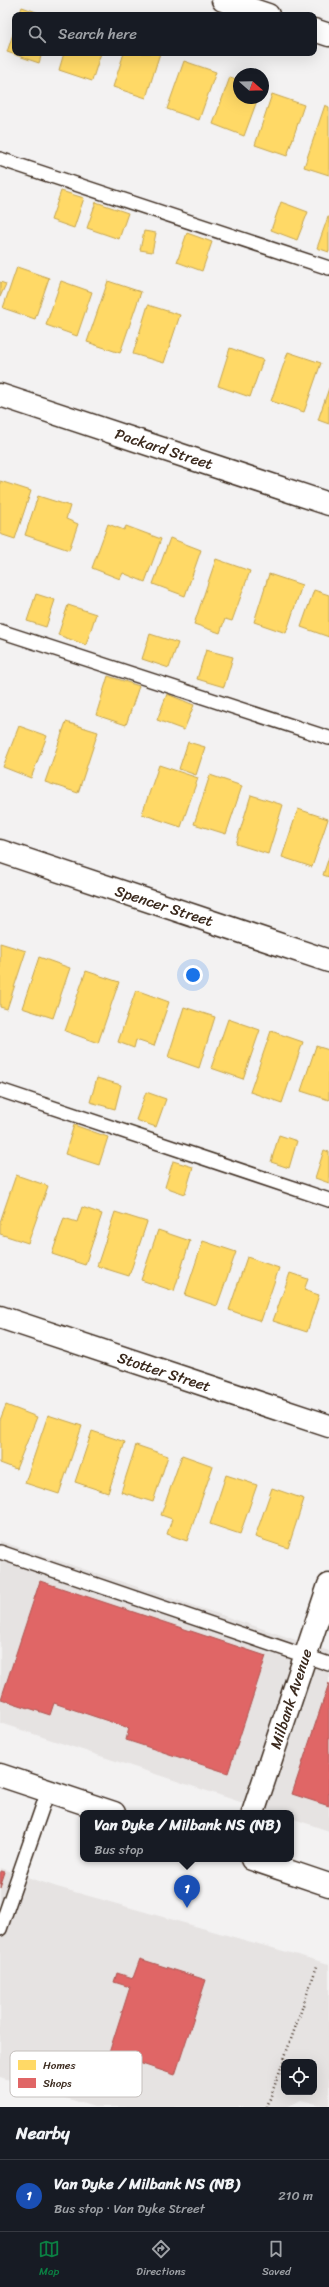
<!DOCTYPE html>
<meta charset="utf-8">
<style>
body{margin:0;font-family:Sriracha,sans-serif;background:#242831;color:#f1f3f6}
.controls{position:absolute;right:12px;bottom:12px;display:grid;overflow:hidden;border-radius:8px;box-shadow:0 4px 16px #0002}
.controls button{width:36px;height:36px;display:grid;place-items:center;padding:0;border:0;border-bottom:1px solid #363941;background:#171b24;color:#f1f3f6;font:20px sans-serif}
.compass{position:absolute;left:233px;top:68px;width:36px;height:36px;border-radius:50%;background:#171b24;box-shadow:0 4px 16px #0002;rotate:110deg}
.you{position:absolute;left:193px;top:975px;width:14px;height:14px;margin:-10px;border:3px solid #fff;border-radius:50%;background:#1a73e8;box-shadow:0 0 0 6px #1a73e833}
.badge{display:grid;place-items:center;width:26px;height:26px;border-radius:50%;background:#0b8043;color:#fff;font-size:13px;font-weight:700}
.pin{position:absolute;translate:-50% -33px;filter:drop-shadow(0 1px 2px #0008)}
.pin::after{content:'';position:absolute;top:21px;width:14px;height:12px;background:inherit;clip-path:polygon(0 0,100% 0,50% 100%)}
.popup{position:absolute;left:80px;top:1810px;width:214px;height:52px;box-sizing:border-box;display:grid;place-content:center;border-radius:8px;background:#171b24;filter:drop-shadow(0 1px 3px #0005);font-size:13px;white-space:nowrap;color:#9ea1a6}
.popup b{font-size:15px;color:#f1f3f6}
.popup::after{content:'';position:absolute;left:50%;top:100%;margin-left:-8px;border:8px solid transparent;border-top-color:#171b24}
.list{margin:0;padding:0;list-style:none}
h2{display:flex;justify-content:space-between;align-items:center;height:52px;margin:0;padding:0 16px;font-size:17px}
h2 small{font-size:13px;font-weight:400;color:#9ea1a6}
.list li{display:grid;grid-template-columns:26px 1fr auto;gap:12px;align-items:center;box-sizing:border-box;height:72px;padding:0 16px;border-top:1px solid #363941}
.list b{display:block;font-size:15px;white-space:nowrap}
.list p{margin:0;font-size:13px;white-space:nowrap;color:#9ea1a6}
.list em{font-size:13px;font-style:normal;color:#9ea1a6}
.icon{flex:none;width:22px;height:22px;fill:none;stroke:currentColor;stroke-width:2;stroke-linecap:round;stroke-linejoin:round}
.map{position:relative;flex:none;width:329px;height:2107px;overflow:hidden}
.search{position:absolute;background:#171b24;box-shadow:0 4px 16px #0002;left:12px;right:12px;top:12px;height:44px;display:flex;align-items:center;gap:10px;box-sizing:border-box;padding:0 14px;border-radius:8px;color:#9ea1a6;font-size:15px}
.sheet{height:124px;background:#171b24}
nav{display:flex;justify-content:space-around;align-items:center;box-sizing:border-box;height:56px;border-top:1px solid #363941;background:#171b24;font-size:11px;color:#9ea1a6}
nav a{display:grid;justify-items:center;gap:2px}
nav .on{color:#0b8043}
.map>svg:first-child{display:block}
.built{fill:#e6e3e2;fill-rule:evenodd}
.homes{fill:#ffd966;stroke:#c4a450}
.shops{fill:#e06666;stroke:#ae5450}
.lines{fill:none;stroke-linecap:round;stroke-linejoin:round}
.lane-casing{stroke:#3b2a1e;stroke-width:16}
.street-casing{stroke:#3b2a1e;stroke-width:25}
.primary-casing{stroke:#3b2a1e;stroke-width:25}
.path{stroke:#3b2a1e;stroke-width:2.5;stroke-dasharray:1 3;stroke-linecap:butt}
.lane{stroke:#fff;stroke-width:13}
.street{stroke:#fff;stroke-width:22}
.primary{stroke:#fff;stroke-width:22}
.labels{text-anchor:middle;stroke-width:4;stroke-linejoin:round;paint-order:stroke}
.street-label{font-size:15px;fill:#3b2a1e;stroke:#fff}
.key{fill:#fff;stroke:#c4bfbc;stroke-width:1}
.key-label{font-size:11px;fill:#3b2a1e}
</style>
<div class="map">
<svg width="329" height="2107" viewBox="0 0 329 2107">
<rect width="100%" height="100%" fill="#f3f2f2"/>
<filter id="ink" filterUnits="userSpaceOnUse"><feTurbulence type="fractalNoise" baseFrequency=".025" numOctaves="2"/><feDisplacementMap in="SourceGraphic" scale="8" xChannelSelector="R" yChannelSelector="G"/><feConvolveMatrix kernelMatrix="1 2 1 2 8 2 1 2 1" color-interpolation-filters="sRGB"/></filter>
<g filter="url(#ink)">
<!-- built -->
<path class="built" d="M0 1541 329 1651V1831L291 1818V1813H274L0 1723Z
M0 1868 57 1887 329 1964V2107L301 2100 287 2107H94L0 2077ZM284 2062H314V2092H284Z"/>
<!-- homes -->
<path class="homes" d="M22 7 45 15H19Z
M15 28V53H42L39 63 7 52Z
M64 53H101L92 81 59 70Z
M124 53H160L146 98 113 87Z
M184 61 216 72 199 120 167 109Z
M230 77 239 80V98H258L244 136 213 124Z
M272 94 304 105 287 156 255 145Z
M325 105 329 107V175L304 167Z
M61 191 84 198 74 228 51 220Z
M96 202 128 213 119 239 87 228Z
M281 202 308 212 297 240 271 230Z
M328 217H329V252L317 248Z
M144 231 156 233 152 252 140 250Z
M187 233 212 242 202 271 177 262Z
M17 267 49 278 35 319 3 308Z
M61 281 92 292 77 336 46 325Z
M108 281 141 292 120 353 87 342Z
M0 282 6 284 0 297Z
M148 305 180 315 164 363 133 354Z
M230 348 263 360 250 397 218 386Z
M288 352 321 363 304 412 271 401Z
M329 388V424L318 420Z
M0 481 31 491 15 539 0 534Z
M38 496 70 506 66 519 78 524 69 550 25 535Z
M108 524 124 530 126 526 161 539 145 582 123 573 120 579 92 568Z
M170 538 201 550 185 596 153 584Z
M216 559 250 571 232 621 225 619 220 633 194 624Z
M269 574 302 585 286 633 254 622Z
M314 590 329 595V637L301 627Z
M36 594 55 600 46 627 27 621Z
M68 605 96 614 86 645 58 635Z
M150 634 178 643 169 668 142 659Z
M206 650 233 657 224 687 197 679Z
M108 676 139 686 126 725 96 715Z
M167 694 194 705 184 730 157 720Z
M66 722 98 732 78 793 45 782Z
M19 726 47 736 31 778 3 767Z
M188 742 205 747 196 775 179 769Z
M159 765 198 778 181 827 142 814Z
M210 775 242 786 226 834 194 824Z
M251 795 283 805 268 854 236 844Z
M298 809 328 819 312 867 282 857Z
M329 857V877L323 875Z
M0 943 26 951 7 1009 0 1007Z
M39 957 70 968 53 1018 22 1008Z
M86 971 119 982 98 1043 65 1031Z
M136 990 169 1002 154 1046 136 1040 134 1048 118 1042Z
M184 1007 215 1017 199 1068 168 1057Z
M228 1019 260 1030 243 1079 211 1068Z
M271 1031 303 1042 282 1103 250 1092Z
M316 1046 329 1050V1100L301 1091Z
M97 1078 121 1085 115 1109 90 1102Z
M146 1092 166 1099 156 1127 136 1120Z
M74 1125 108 1137 99 1165 65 1154Z
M279 1135 297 1141 289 1168 271 1162Z
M324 1150 329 1152V1183L315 1178Z
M173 1161 193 1167 185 1194 165 1187Z
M16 1175 48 1186 28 1243 0 1234V1222Z
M82 1207 102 1214 85 1265 52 1254 64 1218 77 1222Z
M115 1212 147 1222 129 1276 97 1266Z
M158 1230 190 1241 174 1291 141 1280Z
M203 1241 236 1252 217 1306 185 1295Z
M247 1257 279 1268 261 1321 229 1310Z
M290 1273 308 1279 304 1290 319 1295 307 1332 273 1321Z
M6 1405 37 1417 16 1469 0 1463V1420Z
M48 1415 82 1426 59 1494 25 1483Z
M92 1431 125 1442 108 1493 75 1482Z
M136 1445 168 1456 153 1502 121 1492Z
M182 1455 213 1466 187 1541 167 1534 172 1519 161 1515Z
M226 1475 257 1485 240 1534 210 1524Z
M272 1488 304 1499 288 1548 255 1537Z"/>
<!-- shops -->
<path class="shops" d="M40 1581 266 1656 228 1773 126 1740 129 1728 54 1703 50 1715 1 1699Z
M329 1683V1806L292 1794Z
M0 1871 5 1872 0 1887Z
M140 1959 206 1980 175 2075 109 2053 130 1987 114 1982 117 1973 133 1978Z"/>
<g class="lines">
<!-- lane casing -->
<g class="lane-casing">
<path id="lane" d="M0 159 329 268
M0 631 329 738
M0 1090 329 1200
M0 1552 329 1664
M0 1929 48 1791"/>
</g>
<!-- street casing -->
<g class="street-casing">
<path id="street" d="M223 0 268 15
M314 30 329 35
M0 395 329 504
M0 851 329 961
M0 1317 329 1426
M253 1813 329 1585"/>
</g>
<!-- primary casing -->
<g class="primary-casing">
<path id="primary" d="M0 1775 114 1813
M252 1859 329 1885"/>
</g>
<!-- path -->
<path class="path" d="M267 2107 317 1966"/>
<!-- lane -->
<use href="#lane" class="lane"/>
<!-- street -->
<use href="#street" class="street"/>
<!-- primary -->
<use href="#primary" class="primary"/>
</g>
</g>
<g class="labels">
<!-- street labels -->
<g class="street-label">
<text transform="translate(164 449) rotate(18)" y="5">Packard Street</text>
<text transform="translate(164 906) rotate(18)" y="5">Spencer Street</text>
<text transform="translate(164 1372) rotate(18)" y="5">Stotter Street</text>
<text transform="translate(291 1699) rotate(-72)" y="5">Milbank Avenue</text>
</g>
</g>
<!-- legend -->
<rect x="10" y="2051" width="132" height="46" rx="6" class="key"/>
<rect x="18" y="2060" width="18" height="10" fill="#ffd966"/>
<rect x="18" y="2078" width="18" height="10" fill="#e06666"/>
<g class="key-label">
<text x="43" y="2069">Homes</text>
<text x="43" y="2087">Shops</text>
</g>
</svg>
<div class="controls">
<button><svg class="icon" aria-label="locate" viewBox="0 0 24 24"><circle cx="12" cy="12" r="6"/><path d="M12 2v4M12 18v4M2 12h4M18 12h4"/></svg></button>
</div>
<svg class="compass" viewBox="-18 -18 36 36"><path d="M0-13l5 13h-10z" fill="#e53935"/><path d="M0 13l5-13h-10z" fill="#9ea1a6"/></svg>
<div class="you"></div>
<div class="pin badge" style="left:187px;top:1908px;background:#1a4fb4">1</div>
<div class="popup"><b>Van Dyke / Milbank NS (NB)</b>Bus stop</div>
<div class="search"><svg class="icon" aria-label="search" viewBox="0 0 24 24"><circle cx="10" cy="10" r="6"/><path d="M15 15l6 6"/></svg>Search here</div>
</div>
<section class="sheet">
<h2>Nearby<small></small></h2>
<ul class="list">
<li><span class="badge" style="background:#1a4fb4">1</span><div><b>Van Dyke / Milbank NS (NB)</b><p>Bus stop · Van Dyke Street</p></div><em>210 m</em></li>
</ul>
</section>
<nav>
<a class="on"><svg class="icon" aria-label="map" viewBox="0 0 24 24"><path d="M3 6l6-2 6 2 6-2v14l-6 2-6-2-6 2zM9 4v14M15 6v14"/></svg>Map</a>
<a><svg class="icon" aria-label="directions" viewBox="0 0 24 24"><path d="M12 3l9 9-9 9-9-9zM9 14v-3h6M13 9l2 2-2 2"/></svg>Directions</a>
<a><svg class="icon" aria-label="saved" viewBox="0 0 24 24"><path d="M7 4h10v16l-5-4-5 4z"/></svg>Saved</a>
</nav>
